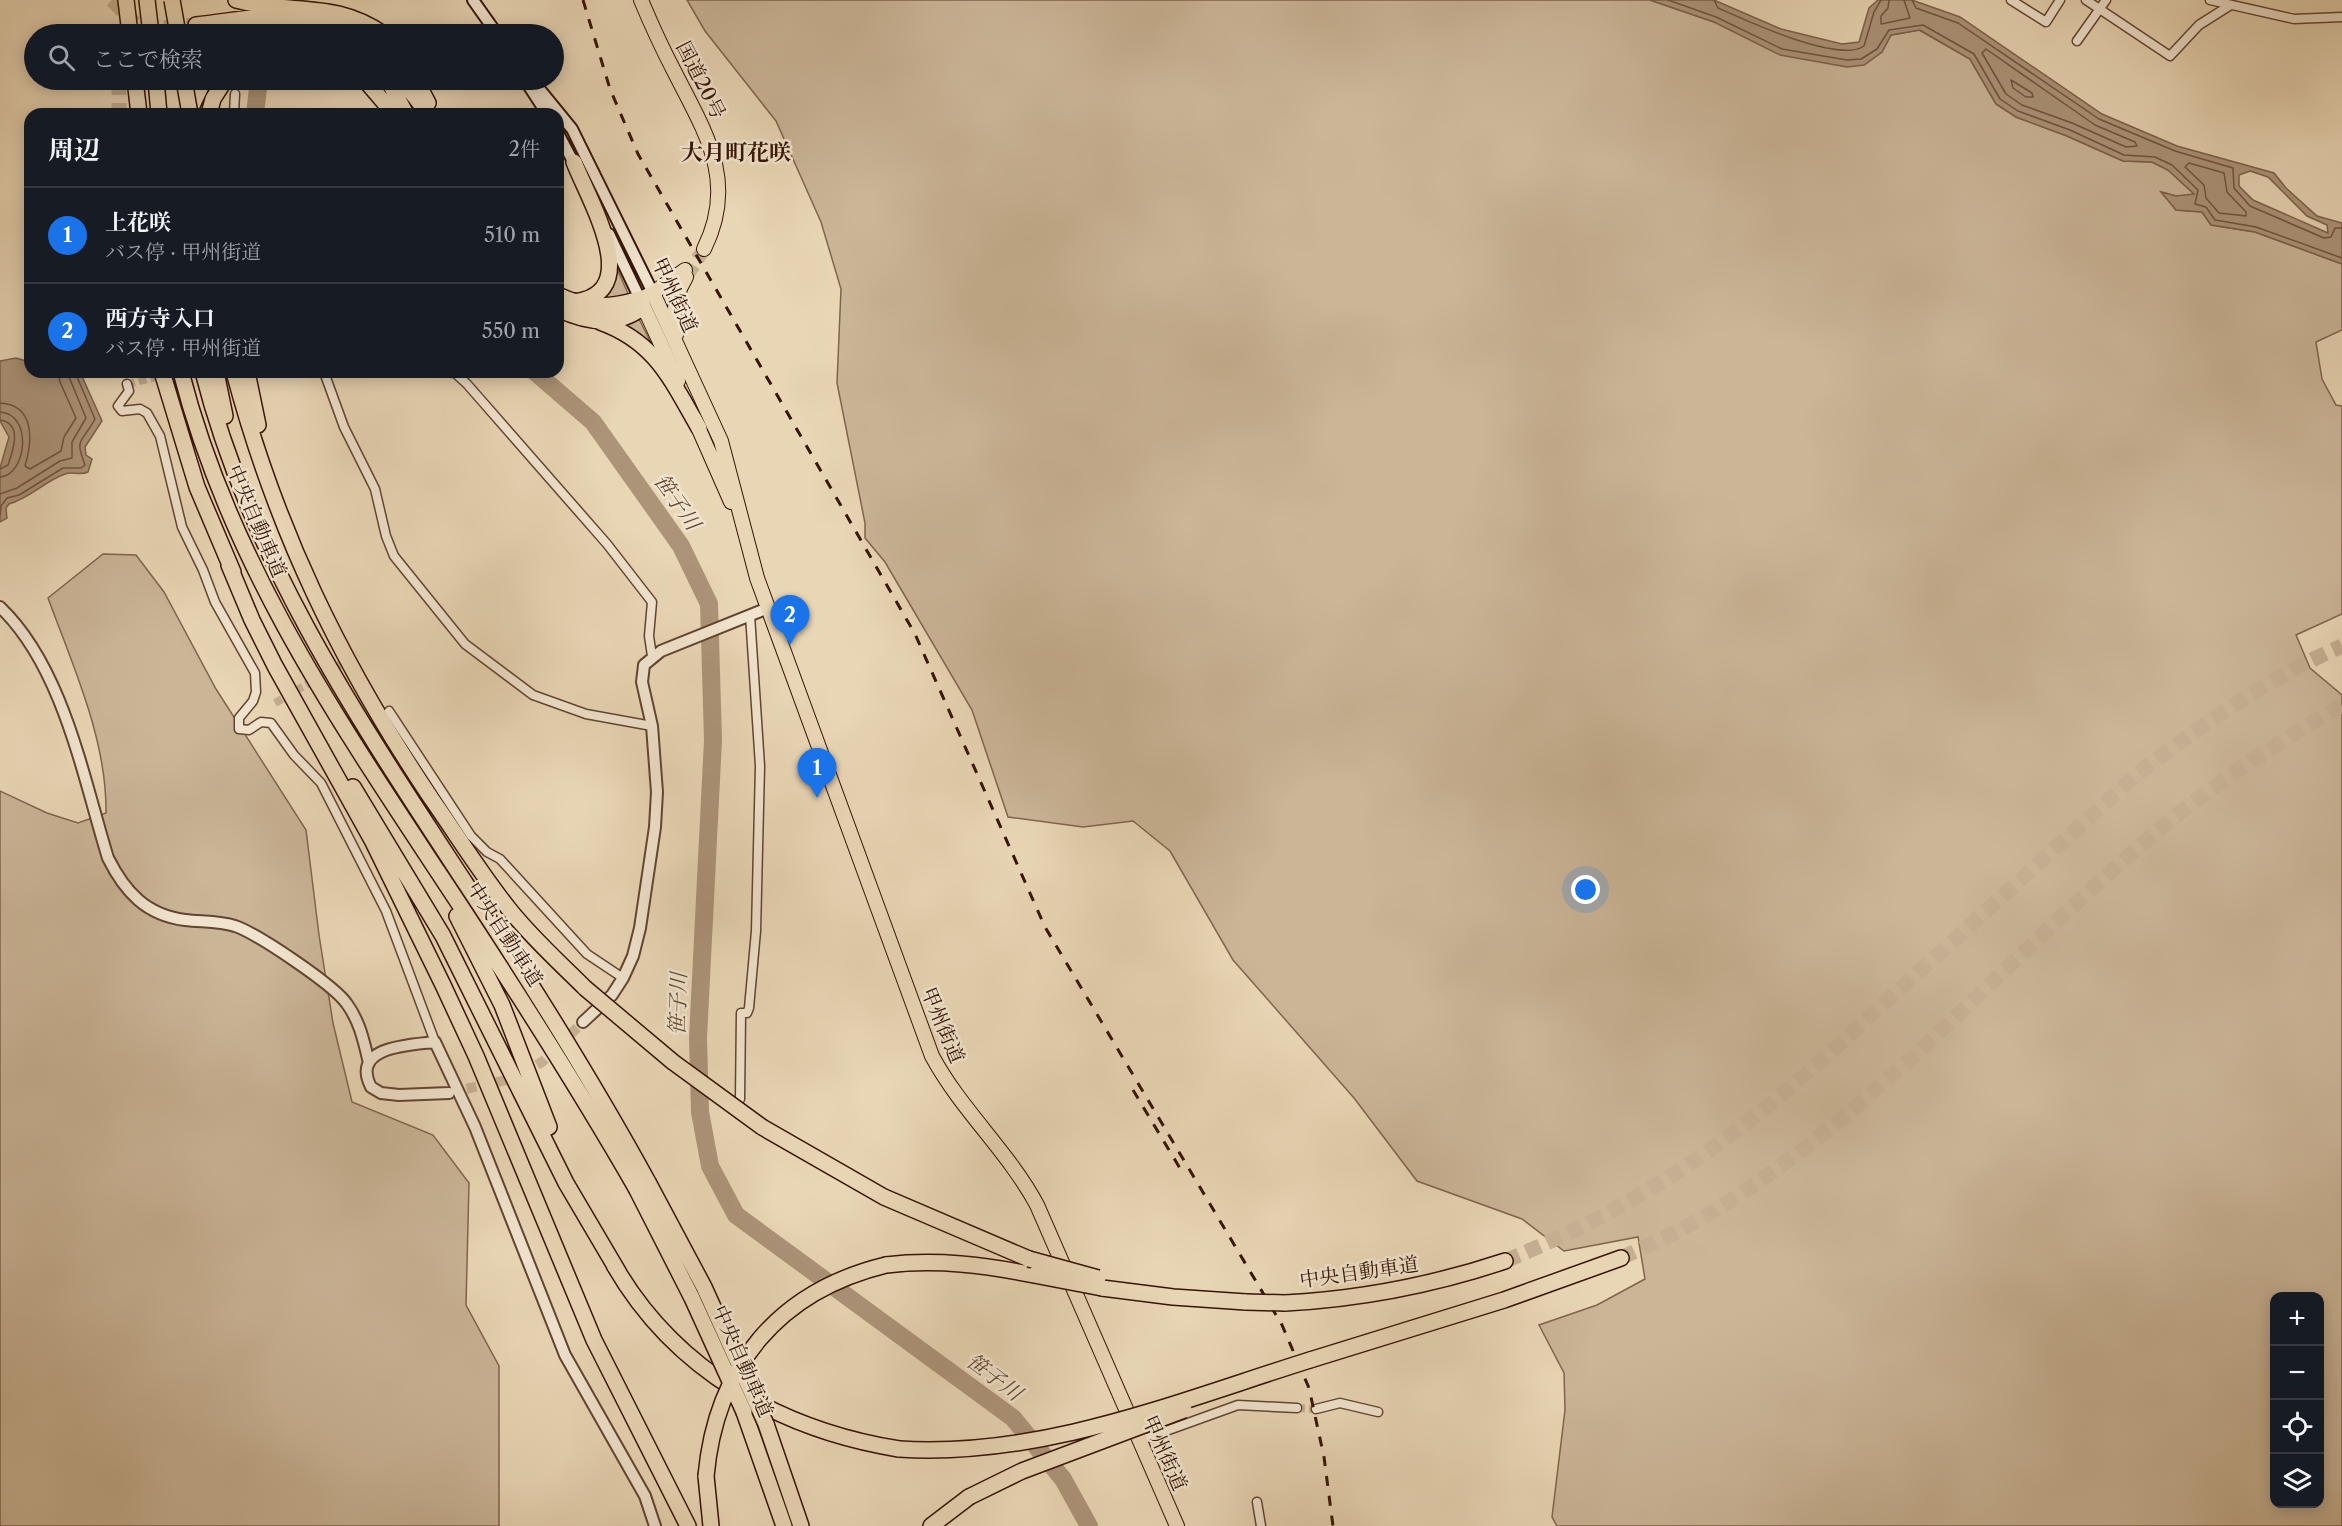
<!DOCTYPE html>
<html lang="ja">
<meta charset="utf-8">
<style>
body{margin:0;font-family:"Libre Caslon Text","Noto Serif JP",serif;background:#242831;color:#f1f3f6}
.controls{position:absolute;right:18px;bottom:18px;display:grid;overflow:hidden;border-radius:12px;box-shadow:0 3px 15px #0003}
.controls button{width:54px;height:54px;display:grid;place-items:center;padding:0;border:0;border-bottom:2px solid #363941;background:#171b24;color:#f1f3f6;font:30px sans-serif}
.you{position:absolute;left:1586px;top:890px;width:21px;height:21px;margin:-15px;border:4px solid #fff;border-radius:50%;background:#1a73e8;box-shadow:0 0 0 9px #1a73e833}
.badge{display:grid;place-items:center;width:39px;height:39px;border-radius:50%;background:#1a73e8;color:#fff;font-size:20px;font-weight:700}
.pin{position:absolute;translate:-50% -50px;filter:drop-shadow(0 2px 3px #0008)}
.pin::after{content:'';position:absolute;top:32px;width:21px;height:18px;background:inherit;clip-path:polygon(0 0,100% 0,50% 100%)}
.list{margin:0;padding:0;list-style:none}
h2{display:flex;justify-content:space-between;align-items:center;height:78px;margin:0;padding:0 24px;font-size:26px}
h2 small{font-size:20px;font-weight:400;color:#9ea1a6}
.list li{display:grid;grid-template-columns:39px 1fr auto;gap:18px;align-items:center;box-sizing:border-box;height:96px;padding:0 24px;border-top:2px solid #363941}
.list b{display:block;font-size:22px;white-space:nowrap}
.list p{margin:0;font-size:20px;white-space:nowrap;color:#9ea1a6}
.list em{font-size:20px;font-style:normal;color:#9ea1a6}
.icon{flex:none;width:33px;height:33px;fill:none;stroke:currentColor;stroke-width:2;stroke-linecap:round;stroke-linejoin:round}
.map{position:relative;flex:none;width:2342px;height:1526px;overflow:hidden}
.search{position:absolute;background:#171b24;box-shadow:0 3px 15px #0003;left:24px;top:24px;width:540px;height:66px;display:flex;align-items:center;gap:15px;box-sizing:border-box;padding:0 21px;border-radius:33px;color:#9ea1a6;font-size:22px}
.panel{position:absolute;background:#171b24;box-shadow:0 3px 15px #0003;left:24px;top:108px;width:540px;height:270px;border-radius:18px}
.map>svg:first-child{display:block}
.green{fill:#cab597;stroke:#80644e;stroke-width:1.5;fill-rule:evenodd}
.water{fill:#ac9479;stroke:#7c614a;stroke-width:1.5;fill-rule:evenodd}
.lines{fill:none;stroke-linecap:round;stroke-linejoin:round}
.shore{stroke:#70543e;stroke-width:1.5}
.river{stroke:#ac9479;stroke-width:18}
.minor-tunnel{stroke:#c5af92;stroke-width:8;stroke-dasharray:8 4;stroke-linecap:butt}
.tertiary-tunnel{stroke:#c5af92;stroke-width:10;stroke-dasharray:10 5;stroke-linecap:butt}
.trunk-tunnel{stroke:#c5af92;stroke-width:14;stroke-dasharray:14 7;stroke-linecap:butt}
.motorway-tunnel{stroke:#c5af92;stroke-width:15;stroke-dasharray:15 8;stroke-linecap:butt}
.minor-casing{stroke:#624430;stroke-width:11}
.tertiary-casing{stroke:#624430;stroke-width:14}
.secondary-casing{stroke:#351404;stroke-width:14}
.trunk-casing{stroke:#351404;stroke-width:16}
.motorway-casing{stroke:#351404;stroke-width:18}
.minor{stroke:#f1e4cf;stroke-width:8}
.tertiary{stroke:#f1e4cf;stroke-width:10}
.secondary{stroke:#f1e4cf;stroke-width:10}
.trunk{stroke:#e9d6b5;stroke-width:14}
.motorway{stroke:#e9d6b5;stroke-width:15}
.rail{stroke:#351404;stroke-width:3;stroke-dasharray:10 10;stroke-linecap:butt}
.motorway-bridge-casing{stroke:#351404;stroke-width:18;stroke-linecap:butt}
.motorway-bridge{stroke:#e9d6b5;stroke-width:15}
.labels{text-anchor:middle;stroke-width:5;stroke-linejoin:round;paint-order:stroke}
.street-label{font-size:20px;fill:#351404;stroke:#f1e4cf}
.water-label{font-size:21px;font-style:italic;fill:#654733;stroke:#f1e4cf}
.quarter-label{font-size:22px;font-weight:bold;fill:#351404;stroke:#f1e4cf}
</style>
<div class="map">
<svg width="2342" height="1526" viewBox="0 0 2342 1526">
<rect width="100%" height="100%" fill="#e9d6b5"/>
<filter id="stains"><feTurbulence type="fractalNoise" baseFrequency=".00333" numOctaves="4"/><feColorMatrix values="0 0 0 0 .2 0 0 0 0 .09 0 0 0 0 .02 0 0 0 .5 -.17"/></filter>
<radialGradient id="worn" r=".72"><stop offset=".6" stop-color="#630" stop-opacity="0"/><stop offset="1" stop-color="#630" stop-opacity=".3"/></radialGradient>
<!-- green -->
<path class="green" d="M687 0H1650L1714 22 1864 65 1882 52 1891 35 1919 30 1970 59 1996 104 2016 117 2067 136 2123 161 2152 162 2168 170 2195 195 2176 196 2162 192 2176 210 2202 212 2211 225 2255 232 2342 264V330L2316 342 2322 379 2336 405 2342 406V614L2296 635 2310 668 2342 695V1526H1557L1552 1517 1565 1410 1564 1373 1539 1325 1597 1305 1645 1279 1638 1237 1564 1251 1522 1219 1417 1181 1354 1098 1233 960 1170 851 1133 821 1083 827 1008 817 972 710 885 562 865 538V523L837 383 841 289 821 222 776 121 705 31ZM2274 1296H2320V1504H2274Z
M618 271 630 298 596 302 610 290Z
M638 317 652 345 624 325Z
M103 554 136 555 164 592 216 689 306 830 319 935 333 1023 352 1102 433 1135 469 1183 466 1305 499 1366V1526H0V791L47 813 78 823 106 813C107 740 73 666 48 598Z"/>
<!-- water -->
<path class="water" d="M1650 0H1714L1781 29 1842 44 1859 42 1869 8 1878 0H1912L1960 17 2102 114 2177 146 2274 173 2286 188 2317 216 2342 223V264L2255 232 2211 225 2202 212 2176 210 2161 192 2176 196 2194 194 2168 170 2152 162 2123 161 2067 136 2016 117 1996 104 1970 59 1920 30 1891 35 1882 52 1864 65 1847 67 1780 55 1714 22ZM2250 171 2268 177 2307 216 2327 225 2328 233 2253 200 2239 186V175Z
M16 358 30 362V372H80L102 421 85 447 86 455 92 459 88 472C80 476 72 471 65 474 45 481 30 498 9 504L6 508 7 518 0 522V468L9 437 0 421V361Z"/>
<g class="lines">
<!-- shore -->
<path class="shore" d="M1668 0 1716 17 1782 49 1847 60 1861 59 1877 49 1889 30 1923 25 1974 54 2000 99 2018 111 2070 130 2124 155 2155 157 2172 165 2198 190 2195 204 2206 207 2215 220 2256 227 2342 258
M1714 0 1718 8C1745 20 1839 64 1864 46L1874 12 1881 0
M1889 0 1888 8 1881 16V24L1910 18 1904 0
M1912 0 1916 8 1958 23 2099 119 2175 151 2233 168 2234 188 2250 206 2324 238 2331 237 2335 228H2342
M1986 49 2095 125 2135 142 2137 146 2126 147 2072 123 2022 105 2006 94 1982 53Z
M2011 80 2032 93 2033 97H2026L2013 88Z
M2189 163 2224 173 2227 192 2246 212V216L2219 213 2206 198 2204 185 2185 167Z
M0 403C36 405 32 442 25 466L30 469 61 451 64 437 76 418 60 382 58 372
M0 412C33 414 27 475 0 477
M0 420C23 423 13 451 8 465L0 469
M0 494 17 488 60 461 72 458V442L86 418 67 372
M0 515 1 506 7 498 19 495 63 468H81L85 465C74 436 82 444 95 419L75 372"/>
<!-- river -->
<path class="river" d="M255 114 259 80
M535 372 593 422 681 546 709 604 713 740 698 1038 700 1112 710 1166 736 1215 1013 1418 1063 1479 1089 1526"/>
<!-- minor-tunnel -->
<path class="minor-tunnel" d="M127 384 177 372
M275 703 358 654
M1297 1408 1316 1409"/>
<!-- tertiary-tunnel -->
<path class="tertiary-tunnel" d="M452 1092 511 1079 542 1062 583 1022"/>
<!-- trunk-tunnel -->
<path class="trunk-tunnel" d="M686 277 704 249"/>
<!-- motorway-tunnel -->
<path class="motorway-tunnel" d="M112 0 135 23
M142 34 161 28 196 25
M119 80V114
M1621 1258C1655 1242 1691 1226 1723 1205 1889 1101 2017 947 2167 823 2222 778 2281 741 2342 705
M1505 1261C1627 1211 1718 1152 1816 1065L2136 775C2200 726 2267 679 2342 646"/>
<!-- minor casing -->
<g class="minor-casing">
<path id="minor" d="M2011 0 2046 22 2060 0
M2086 0 2170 56 2199 25 2229 6
M2210 0 2294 19 2342 17
M2077 41 2106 0
M234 114 235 94
M324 372 344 427 375 489 386 536 394 556 465 644 533 695 586 714 652 726
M434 372H436
M446 372 455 373 467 384 607 544 652 602 649 636 652 656
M127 384 129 391 118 406 122 411 140 409 147 413 160 436 182 527 203 570 215 602 255 673 256 692 253 701 239 718V729L249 730 261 722 271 723 294 755 321 783 386 911 435 1042
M389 711 471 836 487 852 500 859 587 954 623 978
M740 1099 741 1013H747L749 1008 756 931 760 766 750 615
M1316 1409 1340 1403 1378 1412
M1138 1441 1238 1405 1297 1408
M1257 1502 1261 1526"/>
</g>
<!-- tertiary casing -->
<g class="tertiary-casing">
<path id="tertiary" d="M0 607C63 667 83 777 108 858 125 892 146 915 185 920 202 922 219 921 235 926 258 934 334 985 347 1004 360 1022 364 1042 369 1063
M583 1022 612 995 623 978 633 956 640 928 655 827 657 792 652 726 642 682 644 665 661 651 768 608
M449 1093 399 1095 381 1093 371 1087C350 1046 410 1045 435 1042L475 1127 565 1355 645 1496 655 1526"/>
</g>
<!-- secondary casing -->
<g class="secondary-casing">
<path id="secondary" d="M473 0 497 34
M525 80 547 114
M532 80 572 129 653 293
M558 133 577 169
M609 234 640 299"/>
</g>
<!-- trunk casing -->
<g class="trunk-casing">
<path id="trunk" d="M641 0C651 24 662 48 674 71 705 132 738 181 704 249
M653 293 721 441 757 578 932 1056C961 1110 1008 1151 1037 1205L1177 1526
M676 335C672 314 675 295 686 277
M678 381 640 299 653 293 685 270
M694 418 731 502"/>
</g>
<!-- motorway casing -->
<g class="motorway-casing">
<path id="motorway" d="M126 0 130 34
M147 0 151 34
M236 0C293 15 334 0 383 34
M196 25C247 20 324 0 366 34
M245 34C277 31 314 21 344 34
M135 80 139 114
M156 80 159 114
M365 80 394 114
M388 80 406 114
M402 80 428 114
M416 80 428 103
M188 114 204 80
M209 114 213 99 225 80
M558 295C586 309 610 308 640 299
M572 302C647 295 589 201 574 162
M558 309C587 323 617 327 643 307
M600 322C656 342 671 380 699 428
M162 372 197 487 233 572
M181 372C229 559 333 713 438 872 507 976 574 1080 636 1188
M203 372C251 561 360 722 466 884 530 981 592 1080 648 1182
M216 372 225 416
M234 372C276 530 340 662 431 798 457 835 481 874 509 909 532 938 559 962 585 988
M247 372 258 425
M229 565 252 620 275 666 372 840 443 985 476 1056 594 1340 688 1526
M353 787 443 936 566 1183 619 1273
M457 916 502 1005 549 1127
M762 1127 884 1197 1029 1259
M614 1265C675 1371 781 1430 899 1449
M886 1265C937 1259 985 1265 1034 1275
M1102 1288 1173 1297 1246 1302
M1285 1303C1362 1299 1433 1285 1505 1261
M1310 1360 1504 1300 1621 1258
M744 1412 784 1526
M766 1424 801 1526
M706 1476 711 1526
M931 1526 969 1497"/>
</g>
<!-- minor -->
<use href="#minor" class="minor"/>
<!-- tertiary -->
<use href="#tertiary" class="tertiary"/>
<!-- secondary -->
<use href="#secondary" class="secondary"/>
<!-- trunk -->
<use href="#trunk" class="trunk"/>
<!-- motorway -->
<use href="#motorway" class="motorway"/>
<!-- rail -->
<path class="rail" d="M583 0 610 89 638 154 915 634 1045 927 1282 1325 1309 1388 1324 1457 1333 1526
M1133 1090 1184 1175"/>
<!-- motorway-bridge casing -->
<g class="motorway-bridge-casing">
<path id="motorway-bridge" d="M172 0 178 34
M184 80 190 114
M585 988 673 1062 762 1127
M648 1182 704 1287 766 1424
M636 1188 692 1298 744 1412
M1029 1259 1098 1278
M1034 1275 1102 1288
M1246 1302 1285 1303
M899 1449C1041 1458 1176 1402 1310 1360
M706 1476C716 1366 779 1291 886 1265
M969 1497 1022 1471 1184 1410"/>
</g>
<!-- motorway-bridge -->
<use href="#motorway-bridge" class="motorway-bridge"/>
</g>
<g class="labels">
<!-- street labels -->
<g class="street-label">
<text transform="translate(701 80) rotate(63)" y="7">国道20号</text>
<text transform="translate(675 295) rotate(65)" y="7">甲州街道</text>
<text transform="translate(257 521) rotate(67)" y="7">中央自動車道</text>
<text transform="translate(505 934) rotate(57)" y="7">中央自動車道</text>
<text transform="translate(943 1025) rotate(67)" y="7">甲州街道</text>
<text transform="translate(1359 1272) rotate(-8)" y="7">中央自動車道</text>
<text transform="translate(743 1361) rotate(66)" y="7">中央自動車道</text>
<text transform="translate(1165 1453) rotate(66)" y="7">甲州街道</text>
</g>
<!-- water labels -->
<g class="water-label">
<text transform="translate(677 502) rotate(55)" y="7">笹子川</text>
<text transform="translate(678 1004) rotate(-88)" y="7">笹子川</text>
<text transform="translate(994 1377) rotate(37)" y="7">笹子川</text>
</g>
<!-- quarter labels -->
<g class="quarter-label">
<text x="736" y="160">大月町花咲</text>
</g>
</g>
<rect width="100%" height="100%" filter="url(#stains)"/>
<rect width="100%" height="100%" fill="url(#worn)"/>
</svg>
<div class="controls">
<button>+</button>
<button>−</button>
<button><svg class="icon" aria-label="locate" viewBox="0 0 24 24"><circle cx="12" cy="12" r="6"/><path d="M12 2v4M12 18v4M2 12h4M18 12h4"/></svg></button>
<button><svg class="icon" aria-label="layers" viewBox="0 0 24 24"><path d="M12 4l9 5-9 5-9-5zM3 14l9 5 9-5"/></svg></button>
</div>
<div class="you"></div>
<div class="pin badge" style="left:817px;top:798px">1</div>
<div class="pin badge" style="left:790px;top:645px">2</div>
<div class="search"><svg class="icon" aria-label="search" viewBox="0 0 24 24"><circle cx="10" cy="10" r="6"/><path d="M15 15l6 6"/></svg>ここで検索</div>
<section class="panel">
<h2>周辺<small>2件</small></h2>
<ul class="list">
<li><span class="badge">1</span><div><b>上花咲</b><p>バス停 · 甲州街道</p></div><em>510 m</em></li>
<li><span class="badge">2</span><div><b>西方寺入口</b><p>バス停 · 甲州街道</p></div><em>550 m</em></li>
</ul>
</section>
</div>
